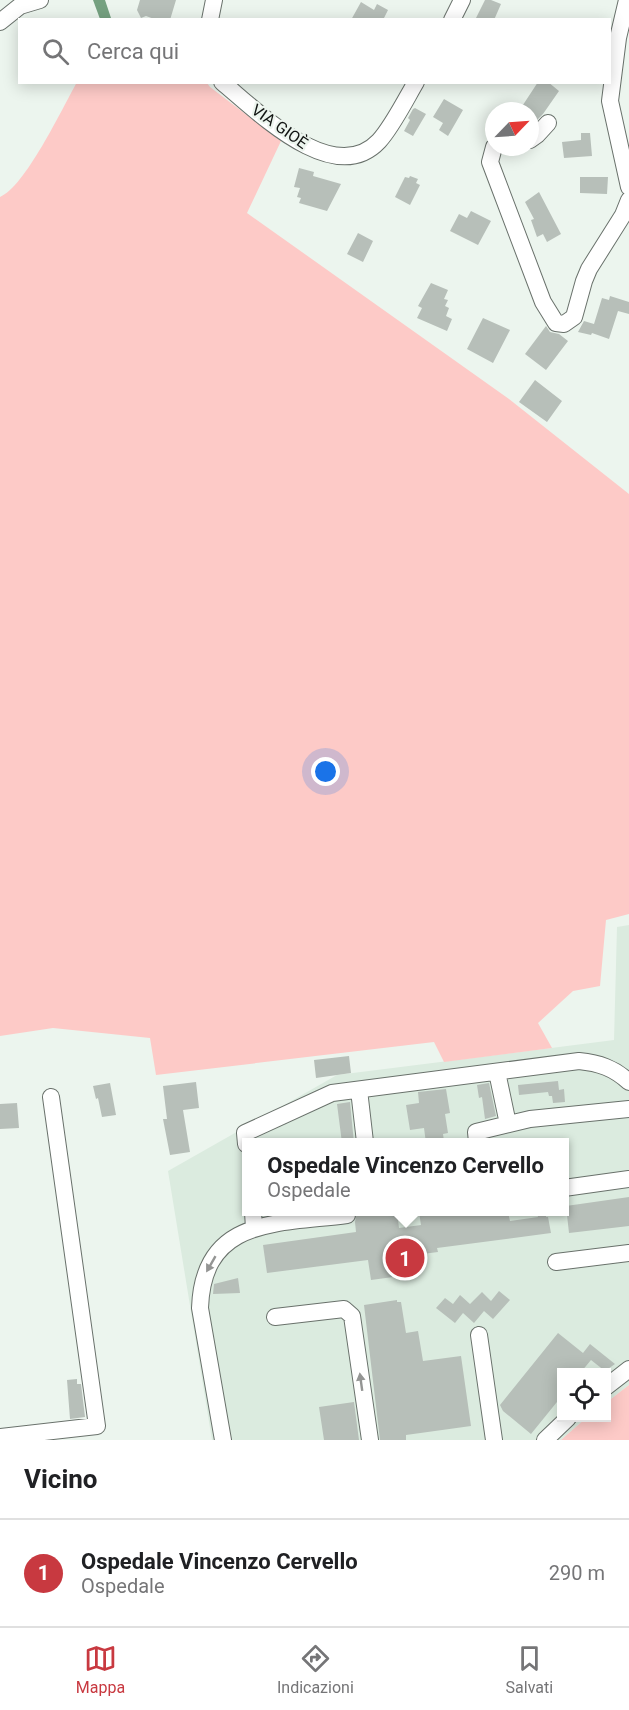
<!DOCTYPE html>
<html lang="it">
<meta charset="utf-8">
<style>
body{margin:0;font-family:Roboto,sans-serif;background:#f2f2f2;color:#202124}
.controls{position:absolute;right:18px;bottom:18px;display:grid;overflow:hidden;border-radius:0px;box-shadow:0 3px 15px #0003}
.controls button{width:54px;height:54px;display:grid;place-items:center;padding:0;border:0;border-bottom:2px solid #e0e0e0;background:#fff;color:#202124;font:30px sans-serif}
.compass{position:absolute;left:485px;top:102px;width:54px;height:54px;border-radius:50%;background:#fff;box-shadow:0 3px 15px #0003;rotate:65deg}
.you{position:absolute;left:326px;top:772px;width:21px;height:21px;margin:-15px;border:4px solid #fff;border-radius:50%;background:#1a73e8;box-shadow:0 0 0 9px #1a73e833}
.badge{display:grid;place-items:center;width:39px;height:39px;border-radius:50%;background:#c83940;color:#fff;font-size:20px;font-weight:700}
.pin{position:absolute;translate:-50% -50%;border:3px solid #fff;box-shadow:0 2px 6px #0006}
.popup{position:absolute;left:242px;top:1138px;width:327px;height:78px;box-sizing:border-box;display:grid;place-content:center;border-radius:0px;background:#fff;filter:drop-shadow(0 2px 4px #0005);font-size:20px;white-space:nowrap;color:#757577}
.popup b{font-size:22px;color:#202124}
.popup::after{content:'';position:absolute;left:50%;top:100%;margin-left:-12px;border:12px solid transparent;border-top-color:#fff}
.list{margin:0;padding:0;list-style:none}
h2{display:flex;justify-content:space-between;align-items:center;height:78px;margin:0;padding:0 24px;font-size:26px}
h2 small{font-size:20px;font-weight:400;color:#757577}
.list li{display:grid;grid-template-columns:39px 1fr auto;gap:18px;align-items:center;box-sizing:border-box;height:108px;padding:0 24px;border-top:2px solid #e0e0e0}
.list b{display:block;font-size:22px;white-space:nowrap}
.list p{margin:0;font-size:20px;white-space:nowrap;color:#757577}
.list em{font-size:20px;font-style:normal;color:#757577}
.icon{flex:none;width:33px;height:33px;fill:none;stroke:currentColor;stroke-width:2;stroke-linecap:round;stroke-linejoin:round}
.map{position:relative;flex:none;width:629px;height:1440px;overflow:hidden}
.search{position:absolute;background:#fff;box-shadow:0 3px 15px #0003;left:18px;right:18px;top:18px;height:66px;display:flex;align-items:center;gap:15px;box-sizing:border-box;padding:0 21px;border-radius:0px;color:#757577;font-size:22px}
.sheet{height:186px;background:#fff}
nav{display:flex;justify-content:space-around;align-items:center;box-sizing:border-box;height:84px;border-top:2px solid #e0e0e0;background:#fff;font-size:16px;color:#757577}
nav a{display:grid;justify-items:center;gap:3px}
nav .on{color:#c83940}
.map>svg:first-child{display:block}
.built{fill:#dbebdf;fill-rule:evenodd}
.green{fill:#fdcac7}
.water{fill:#75a180}
.building{fill:#b7bfb9}
.lines{fill:none;stroke-linecap:round;stroke-linejoin:round}
.minor-casing{stroke:#69716b;stroke-width:18}
.minor{stroke:#fff;stroke-width:16}
.oneway{fill:#949594}
.labels{text-anchor:middle;stroke-width:4.5;stroke-linejoin:round;paint-order:stroke}
.street-label{font-size:16px;fill:#111412;stroke:#ecf5ee}
</style>
<div class="map">
<svg width="629" height="1440" viewBox="0 0 629 1440">
<rect width="100%" height="100%" fill="#ecf5ee"/>
<!-- built -->
<path class="built" d="M629 925V1385L607 1402 606 1372H562V1418H586L561 1440H212L168 1171 337 1075 614 1040 617 927ZM246 1142H564V1212H246Z"/>
<!-- green -->
<path class="green" d="M77 82 207 83 210 87 281 141 247 213 509 399 629 494V914L606 920 600 986 573 991 538 1023 552 1048 444 1062 434 1042 156 1075 150 1038 53 1028 0 1036V197C25 187 62 109 77 82Z
M629 1385V1440H561L586 1418H606L607 1402Z"/>
<!-- water -->
<path class="water" d="M93 0H105L111 18 100 19Z"/>
<!-- building -->
<path class="building" d="M140 0H176L170 20H157L146 16 141 18 137 10Z
M485 0H491L501 4 494 20H475Z
M361 2 374 10 377 4 388 10 383 20H351Z
M538 82H548L559 91 543 114 530 127V111H519Z
M444 99 463 110 448 136 439 130 443 123 433 117Z
M415 108 426 114 413 136 404 131 410 120 408 118 413 109Z
M581 133H590L592 156 564 158 562 142 581 140Z
M299 168 314 172 313 176 341 184 327 211 299 203 301 198 297 197 300 188 294 187Z
M410 176 418 179 416 183 420 185 410 205 395 197 405 177 409 178Z
M580 177H608L607 194 580 193Z
M539 192 561 234 547 242 543 234 537 237 531 220 534 219 525 202Z
M471 211 491 221 478 245 450 231 459 214 467 218Z
M358 233 373 241 363 262 347 254Z
M431 283 448 290 444 299 448 300 445 306 449 308 446 316 452 319 447 331 417 318 422 308 418 306Z
M610 296 629 302V314L618 311 609 339 592 333 591 335 578 332 584 321 594 324 602 298 609 300Z
M483 318 510 330 493 363 467 349Z
M546 326 550 332 559 334 568 341 546 370 525 354Z
M535 380 562 401 547 422 519 402Z
M349 1056 351 1073 316 1078 314 1060Z
M558 1081 559 1090 564 1089 565 1102 553 1103 552 1096H549L548 1092 519 1095 518 1085Z
M196 1082 199 1108 183 1110 190 1152 170 1155 163 1119H167L163 1086Z
M110 1083 116 1115 102 1117 98 1098 96 1099 93 1086Z
M489 1083 496 1116 485 1119 482 1097 479 1098 477 1085Z
M446 1089 450 1113 445 1114 448 1133 443 1134 444 1141 426 1143 424 1128 410 1130 406 1105 419 1103 418 1092Z
M350 1102 354 1143H342L337 1104Z
M17 1103 19 1128 0 1129V1104Z
M629 1197V1226L569 1233 566 1206Z
M357 1212H397L399 1228 421 1225 419 1212H473V1215L508 1212 510 1221 538 1217 537 1213 546 1212V1217H548L551 1233 437 1248 438 1252 391 1258 393 1277 371 1280 368 1260 267 1273 263 1245 356 1232 355 1222Z
M238 1278 240 1293 213 1294 214 1284Z
M499 1291 510 1300 493 1319 484 1311 474 1323 463 1313 455 1323 436 1308 445 1298 453 1304 460 1295 470 1304 482 1292 491 1301Z
M397 1300V1302H401L406 1333 418 1331 423 1361 461 1356 471 1426 406 1435V1440H380L364 1305Z
M558 1333 583 1353 590 1344 615 1364 605 1371 591 1360 581 1372H561V1397L531 1434 503 1411 500 1405Z
M77 1379V1384H81L85 1417 70 1419 67 1380Z
M354 1402 359 1440H324L319 1407Z"/>
<g class="lines">
<!-- minor casing -->
<g class="minor-casing">
<path id="minor" d="M627 0 618 38 610 101 629 187
M210 20 214 0
M452 20 462 0
M0 22 20 6 40 0
M222 82C257 111 334 189 379 141 392 127 406 99 416 82
M530 140 537 135 548 123
M494 147 490 162 543 302 556 323 564 324 574 317 584 281 589 269 623 215 629 200
M497 1072 508 1124
M359 1090 365 1142
M477 1142 476 1132 530 1119 629 1109
M246 1144 245 1133 332 1093 579 1061C599 1063 614 1068 629 1082
M564 1188 629 1179
M253 1212 254 1228
M556 1262 629 1253
M275 1317 344 1309 352 1316 370 1440
M479 1335 494 1440
M606 1387 629 1369
M0 1437 97 1426 51 1097
M223 1440 200 1308C203 1217 278 1224 347 1215
M545 1440 568 1418"/>
</g>
<!-- minor -->
<use href="#minor" class="minor"/>
</g>
<!-- one-way arrows -->
<defs><path id="oneway-solid" d="M-6-.8H1V-3.2L6.5 0L1 3.2V.8H-6Z" transform="scale(1.5)"/></defs>
<g class="oneway">
<use href="#oneway-solid" transform="translate(211 1264) rotate(120)"/>
<use href="#oneway-solid" transform="translate(361 1382) rotate(-98)"/>
</g>
<g class="labels">
<!-- street labels -->
<g class="street-label">
<text transform="translate(280 126) rotate(35)" y="6">VIA GIOÈ</text>
</g>
</g>
</svg>
<div class="controls">
<button><svg class="icon" aria-label="locate" viewBox="0 0 24 24"><circle cx="12" cy="12" r="6"/><path d="M12 2v4M12 18v4M2 12h4M18 12h4"/></svg></button>
</div>
<svg class="compass" viewBox="-18 -18 36 36"><path d="M0-13l5 13h-10z" fill="#e53935"/><path d="M0 13l5-13h-10z" fill="#757577"/></svg>
<div class="you"></div>
<div class="pin badge" style="left:405px;top:1258px">1</div>
<div class="popup"><b>Ospedale Vincenzo Cervello</b>Ospedale</div>
<div class="search"><svg class="icon" aria-label="search" viewBox="0 0 24 24"><circle cx="10" cy="10" r="6"/><path d="M15 15l6 6"/></svg>Cerca qui</div>
</div>
<section class="sheet">
<h2>Vicino<small></small></h2>
<ul class="list">
<li><span class="badge">1</span><div><b>Ospedale Vincenzo Cervello</b><p>Ospedale</p></div><em>290 m</em></li>
</ul>
</section>
<nav>
<a class="on"><svg class="icon" aria-label="map" viewBox="0 0 24 24"><path d="M3 6l6-2 6 2 6-2v14l-6 2-6-2-6 2zM9 4v14M15 6v14"/></svg>Mappa</a>
<a><svg class="icon" aria-label="directions" viewBox="0 0 24 24"><path d="M12 3l9 9-9 9-9-9zM9 14v-3h6M13 9l2 2-2 2"/></svg>Indicazioni</a>
<a><svg class="icon" aria-label="saved" viewBox="0 0 24 24"><path d="M7 4h10v16l-5-4-5 4z"/></svg>Salvati</a>
</nav>
